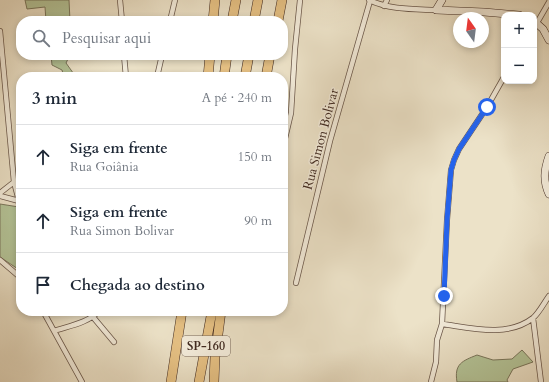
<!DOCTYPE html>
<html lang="pt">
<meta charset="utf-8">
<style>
body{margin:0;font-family:Cardo,serif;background:#f2f2f3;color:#1f2937}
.controls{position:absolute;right:12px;top:12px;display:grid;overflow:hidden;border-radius:8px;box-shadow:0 2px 6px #0003}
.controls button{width:36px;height:36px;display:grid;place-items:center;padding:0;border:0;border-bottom:1px solid #e0e1e3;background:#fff;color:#1f2937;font:20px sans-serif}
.compass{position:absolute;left:453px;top:12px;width:36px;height:36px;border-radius:50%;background:#fff;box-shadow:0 2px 6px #0003;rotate:346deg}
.stop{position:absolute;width:12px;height:12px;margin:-9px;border:3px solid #2563eb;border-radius:50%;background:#fff}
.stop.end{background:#2563eb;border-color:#fff;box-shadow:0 1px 4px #0008}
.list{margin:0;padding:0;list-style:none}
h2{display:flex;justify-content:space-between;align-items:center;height:52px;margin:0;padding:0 16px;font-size:17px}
h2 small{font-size:13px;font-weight:400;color:#747a83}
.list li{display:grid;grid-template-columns:26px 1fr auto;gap:12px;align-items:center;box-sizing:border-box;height:64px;padding:0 16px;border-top:1px solid #e0e1e3}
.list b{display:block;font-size:15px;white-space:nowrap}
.list p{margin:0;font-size:13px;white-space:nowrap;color:#747a83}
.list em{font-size:13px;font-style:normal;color:#747a83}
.icon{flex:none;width:22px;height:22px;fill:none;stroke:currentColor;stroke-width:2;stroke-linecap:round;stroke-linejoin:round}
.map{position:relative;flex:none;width:549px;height:382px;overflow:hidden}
.search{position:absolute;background:#fff;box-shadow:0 2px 6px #0003;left:16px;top:16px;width:272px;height:44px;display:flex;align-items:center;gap:10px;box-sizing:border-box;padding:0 14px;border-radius:16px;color:#747a83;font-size:15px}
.panel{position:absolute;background:#fff;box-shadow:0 2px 6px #0003;left:16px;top:72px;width:272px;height:244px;border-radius:16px}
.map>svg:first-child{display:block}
.green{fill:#b4c498;stroke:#7a765c}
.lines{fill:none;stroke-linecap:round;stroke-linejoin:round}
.street-casing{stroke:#6a574a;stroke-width:6}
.secondary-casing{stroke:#3f2920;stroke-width:8}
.highway-casing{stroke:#3f2920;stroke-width:10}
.street{stroke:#f3ecdb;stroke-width:4.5}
.secondary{stroke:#f3ecdb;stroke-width:7}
.highway{stroke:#e6c184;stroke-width:9}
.route{stroke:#2563eb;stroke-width:5}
.labels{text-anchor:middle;stroke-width:3;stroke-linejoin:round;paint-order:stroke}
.shield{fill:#f3ecdb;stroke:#756458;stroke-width:1}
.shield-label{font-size:12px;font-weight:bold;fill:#3f2920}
.street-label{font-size:13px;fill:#3f2920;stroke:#f3ecdb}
</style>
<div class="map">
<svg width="549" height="382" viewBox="0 0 549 382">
<rect width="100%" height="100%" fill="#ece2c8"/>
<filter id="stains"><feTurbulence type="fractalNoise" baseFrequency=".005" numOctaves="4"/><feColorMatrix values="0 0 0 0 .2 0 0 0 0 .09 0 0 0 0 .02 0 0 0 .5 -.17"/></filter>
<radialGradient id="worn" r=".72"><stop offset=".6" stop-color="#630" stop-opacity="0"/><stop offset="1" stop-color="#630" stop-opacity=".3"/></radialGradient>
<!-- green -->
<path class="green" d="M25 0H69L70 21H46L45 7 27 9Z
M51 55H70L66 63 76 77H64L62 70 52 65Z
M0 204 19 207 21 211V271L0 257Z
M522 350 533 362 513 369 507 380 508 382H457C454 364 462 361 477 355L493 360 512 359Z"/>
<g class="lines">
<!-- street casing -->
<g class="street-casing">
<path id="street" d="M120 0 122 21
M369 0C390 10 414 9 436 10
M384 6 387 0
M170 21 175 0
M534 28 549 2
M0 31 14 182 19 201 21 203
M124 55 126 77
M157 77 162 55
M283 147 291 113 295 49 300 0
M0 193 14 182
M0 196 19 201
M0 260 21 278
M296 283 330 141 370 1
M43 311 82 382
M93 317 114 342
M533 318 541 382
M442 324C471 328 507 338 533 318 539 313 544 303 549 296
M54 331C69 326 88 323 99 311
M431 382 436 362 437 340 442 324 447 220 451 170 454 160 459 149 487 107 504 77"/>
</g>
<!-- secondary casing -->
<g class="secondary-casing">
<path id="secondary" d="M442 0 436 10 484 12 519 15
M534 21 543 29 549 40
M549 156C544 170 543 181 549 194"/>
</g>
<!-- highway casing -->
<g class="highway-casing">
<path id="highway" d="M213 21 215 0
M232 21 236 0
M254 21 258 0
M278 21 282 0
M208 77 210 55
M224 77 227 55
M245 77 249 55
M266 77 270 55
M171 382 182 311
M199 382 212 311
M214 382 215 357 221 311"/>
</g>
<!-- street -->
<use href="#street" class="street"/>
<!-- secondary -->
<use href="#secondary" class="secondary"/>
<!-- highway -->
<use href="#highway" class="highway"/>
</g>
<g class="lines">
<!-- route -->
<path class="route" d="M444 296 447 220 451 170 454 160 459 149 487 107"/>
</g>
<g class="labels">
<!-- shield labels -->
<rect class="shield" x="182" y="336" width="48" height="20" rx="3"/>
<g class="shield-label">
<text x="206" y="350">SP-160</text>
</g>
<!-- street labels -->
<g class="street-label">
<text transform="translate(320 139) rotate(-75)" y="5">Rua Simon Bolivar</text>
</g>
</g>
<rect width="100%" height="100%" filter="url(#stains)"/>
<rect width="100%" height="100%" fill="url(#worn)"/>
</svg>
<div class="controls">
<button>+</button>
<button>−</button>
</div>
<svg class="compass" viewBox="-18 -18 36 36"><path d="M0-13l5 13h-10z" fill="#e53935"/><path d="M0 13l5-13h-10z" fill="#747a83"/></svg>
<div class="stop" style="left:487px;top:107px"></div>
<div class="stop end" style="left:444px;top:296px"></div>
<div class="search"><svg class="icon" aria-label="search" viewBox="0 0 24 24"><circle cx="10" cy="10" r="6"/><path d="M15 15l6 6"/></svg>Pesquisar aqui</div>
<section class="panel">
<h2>3 min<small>A pé · 240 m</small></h2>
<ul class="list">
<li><svg class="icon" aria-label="ahead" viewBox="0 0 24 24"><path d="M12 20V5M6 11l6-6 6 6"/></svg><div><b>Siga em frente</b><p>Rua Goiânia</p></div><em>150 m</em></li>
<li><svg class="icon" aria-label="ahead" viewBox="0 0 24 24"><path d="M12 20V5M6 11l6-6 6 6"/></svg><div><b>Siga em frente</b><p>Rua Simon Bolivar</p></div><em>90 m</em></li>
<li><svg class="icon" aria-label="arrive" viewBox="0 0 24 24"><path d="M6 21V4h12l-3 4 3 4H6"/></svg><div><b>Chegada ao destino</b></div></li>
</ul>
</section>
</div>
